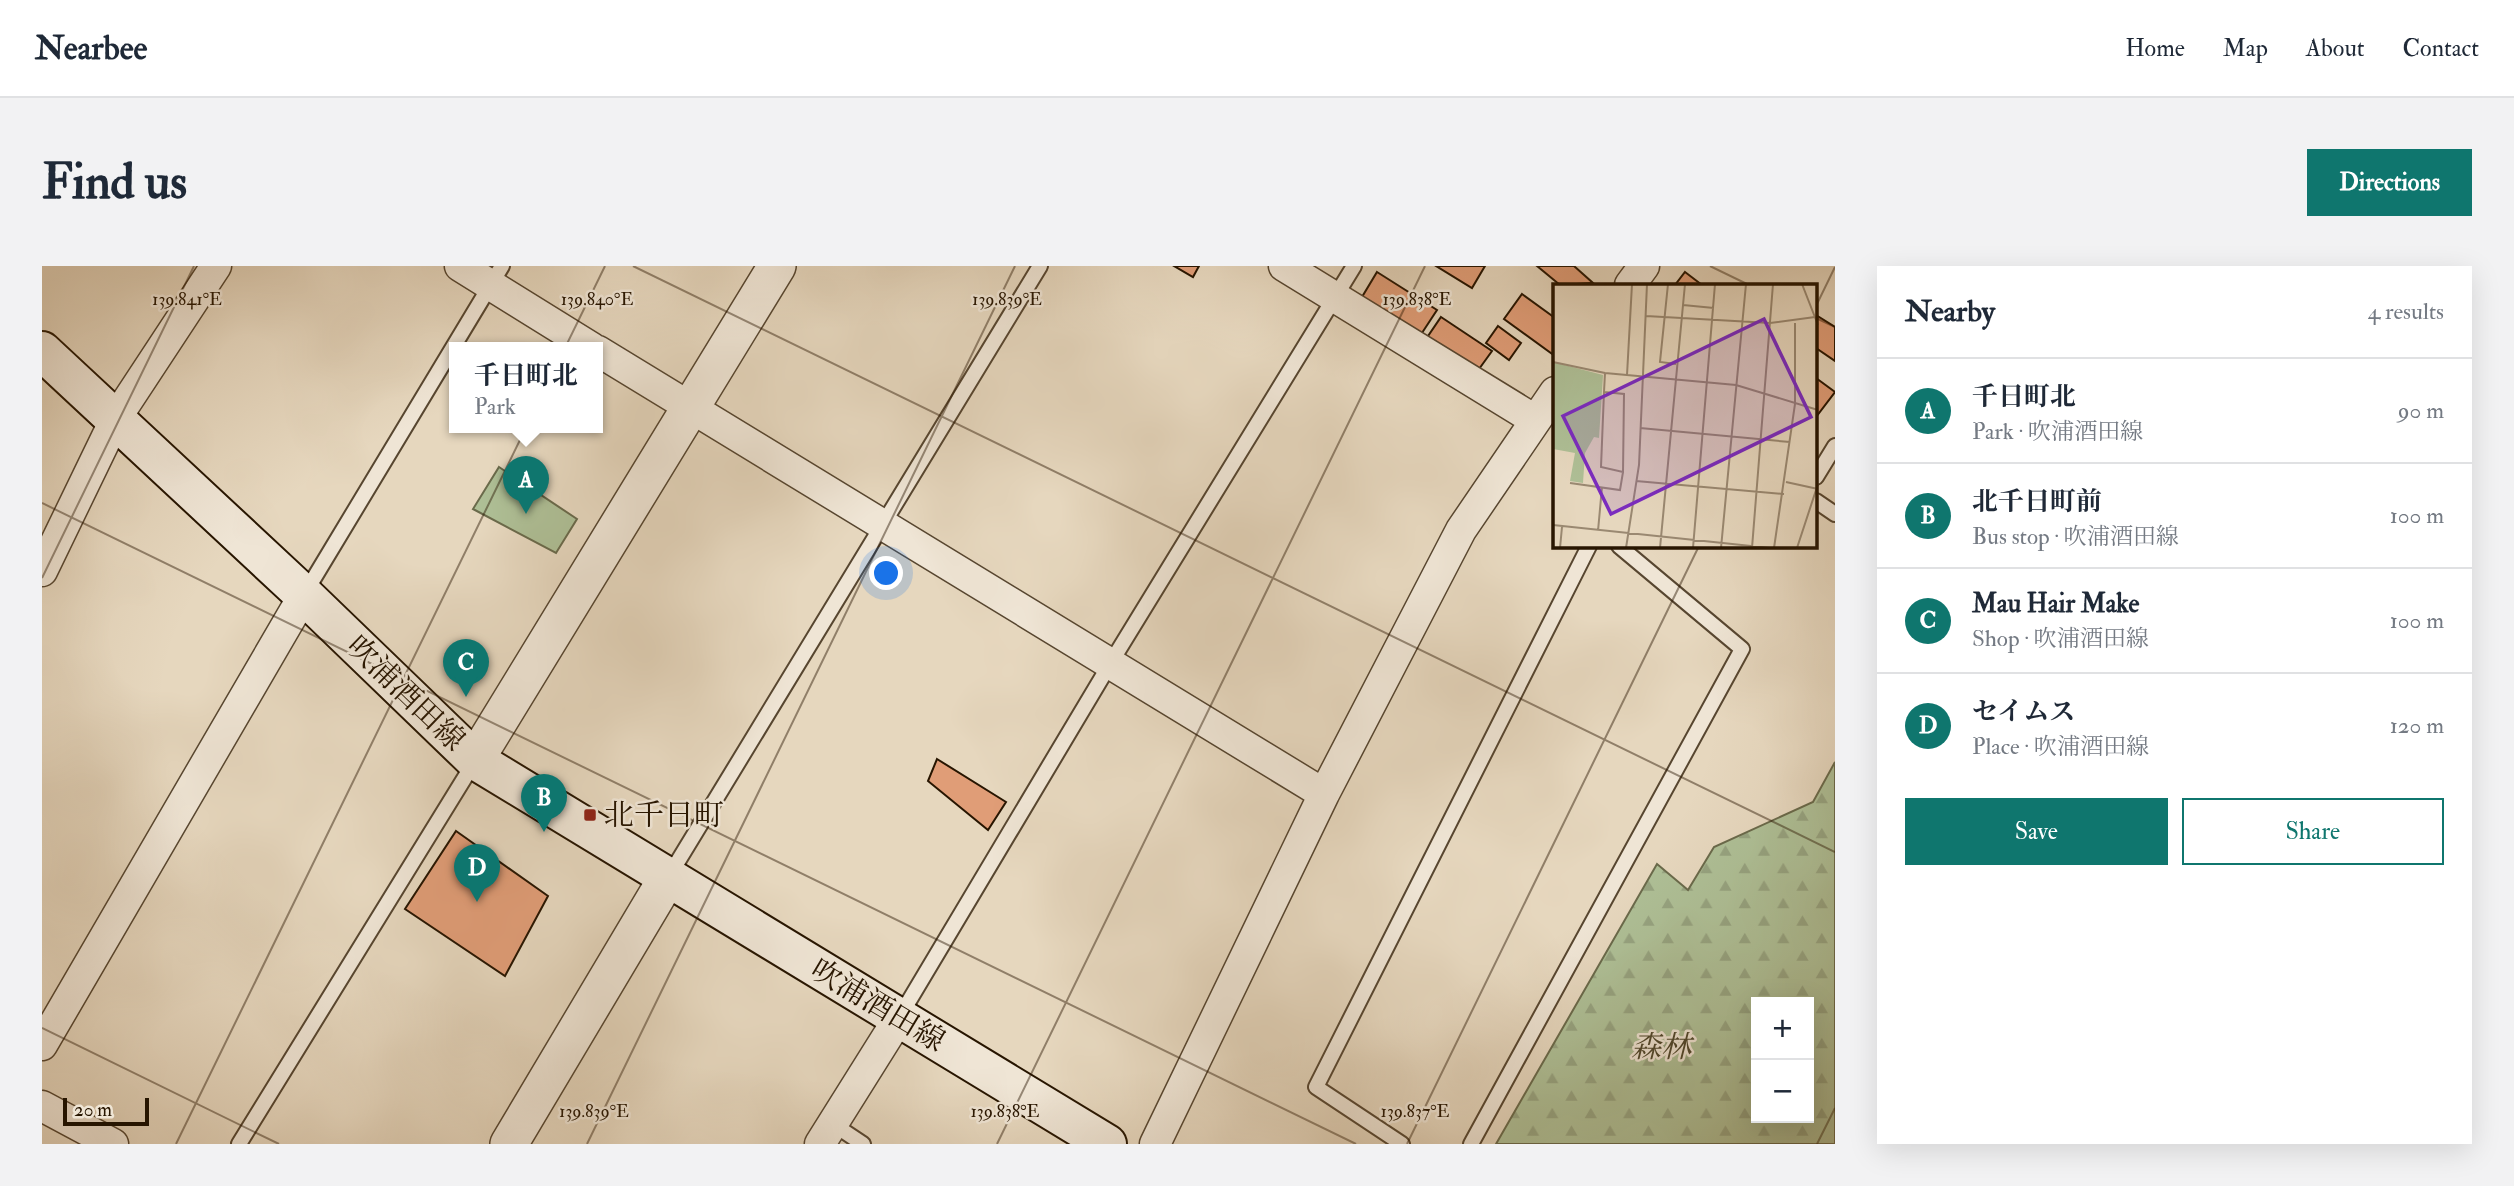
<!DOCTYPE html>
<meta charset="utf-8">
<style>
body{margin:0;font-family:"IM FELL Double Pica","Noto Serif JP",serif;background:#f2f2f3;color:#1f2937}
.controls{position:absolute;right:21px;bottom:21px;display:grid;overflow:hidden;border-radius:0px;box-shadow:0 7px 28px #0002}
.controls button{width:63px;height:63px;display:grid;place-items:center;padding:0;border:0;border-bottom:2px solid #e0e1e3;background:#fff;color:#1f2937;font:35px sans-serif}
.scale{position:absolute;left:21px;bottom:18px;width:86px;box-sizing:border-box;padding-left:7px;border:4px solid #271500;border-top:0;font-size:19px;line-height:24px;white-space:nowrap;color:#271500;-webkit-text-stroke:5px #efe5d5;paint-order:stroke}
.you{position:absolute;left:845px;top:308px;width:24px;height:24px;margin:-18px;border:5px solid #fff;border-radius:50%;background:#1a73e8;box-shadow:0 0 0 10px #1a73e833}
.badge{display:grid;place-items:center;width:46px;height:46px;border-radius:50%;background:#0f766e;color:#fff;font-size:23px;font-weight:700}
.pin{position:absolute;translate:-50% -58px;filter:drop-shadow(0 2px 4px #0008)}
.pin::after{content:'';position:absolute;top:37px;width:24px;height:21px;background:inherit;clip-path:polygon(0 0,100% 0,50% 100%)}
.popup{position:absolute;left:407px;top:76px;width:154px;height:91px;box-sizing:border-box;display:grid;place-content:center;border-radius:0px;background:#fff;filter:drop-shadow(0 2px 5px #0005);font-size:23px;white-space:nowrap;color:#747a83}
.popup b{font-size:26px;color:#1f2937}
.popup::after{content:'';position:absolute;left:50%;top:100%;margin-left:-14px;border:14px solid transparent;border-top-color:#fff}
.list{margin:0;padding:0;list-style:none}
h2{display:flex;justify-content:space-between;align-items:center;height:91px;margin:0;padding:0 28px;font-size:30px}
h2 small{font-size:23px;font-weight:400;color:#747a83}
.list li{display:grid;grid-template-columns:46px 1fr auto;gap:21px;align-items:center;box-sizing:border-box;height:105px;padding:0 28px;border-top:2px solid #e0e1e3}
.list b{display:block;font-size:26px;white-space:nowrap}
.list p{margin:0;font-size:23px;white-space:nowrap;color:#747a83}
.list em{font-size:23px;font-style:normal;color:#747a83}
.actions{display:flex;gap:14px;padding:21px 28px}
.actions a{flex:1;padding:16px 0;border:2px solid #0f766e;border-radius:0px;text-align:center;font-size:24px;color:#0f766e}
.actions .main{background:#0f766e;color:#fff}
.map{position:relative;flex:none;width:1793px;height:878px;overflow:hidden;border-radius:0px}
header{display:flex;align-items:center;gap:42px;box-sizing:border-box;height:98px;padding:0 35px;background:#fff;border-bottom:2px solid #e0e1e3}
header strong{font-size:33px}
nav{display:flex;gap:38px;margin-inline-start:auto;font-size:24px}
.intro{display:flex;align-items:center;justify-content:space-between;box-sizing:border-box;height:168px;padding:0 42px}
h1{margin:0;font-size:49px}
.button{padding:18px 32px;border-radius:0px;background:#0f766e;color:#fff;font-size:24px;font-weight:700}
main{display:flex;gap:42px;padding:0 42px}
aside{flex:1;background:#fff;border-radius:0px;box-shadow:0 7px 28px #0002}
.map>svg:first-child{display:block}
.forest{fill:url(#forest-firs);stroke:#6a6a4b;stroke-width:2;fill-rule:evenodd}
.green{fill:#aebf96;stroke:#6a6a4b;stroke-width:2}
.building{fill:#e09d77;stroke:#271500;stroke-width:2}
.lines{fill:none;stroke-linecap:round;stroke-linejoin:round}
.service-casing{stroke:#574630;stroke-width:18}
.minor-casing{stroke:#574630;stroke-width:33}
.tertiary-casing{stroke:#574630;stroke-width:40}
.secondary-casing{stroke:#271500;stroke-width:42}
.service{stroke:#efe5d5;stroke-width:14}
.minor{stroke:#efe5d5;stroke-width:30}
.tertiary{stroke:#efe5d5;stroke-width:37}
.secondary{stroke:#efe5d5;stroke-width:38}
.ticks{fill:none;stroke:#271500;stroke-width:2;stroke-opacity:0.45}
.poi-dot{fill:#8f2418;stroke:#efe5d5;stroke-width:2.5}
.labels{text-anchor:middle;stroke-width:5;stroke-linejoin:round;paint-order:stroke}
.street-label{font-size:30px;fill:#271500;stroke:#efe5d5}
.poi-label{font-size:30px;fill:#271500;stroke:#efe5d5;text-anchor:start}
.park-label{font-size:30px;font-style:italic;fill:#50482d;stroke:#efe5d5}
.inset-road{fill:none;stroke:#9a8972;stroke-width:2}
.view{fill:#7b2cbf;fill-opacity:0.15;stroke:#7b2cbf;stroke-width:3.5}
.inset-edge{fill:none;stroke:#271500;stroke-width:3.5}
.ticks-label{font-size:18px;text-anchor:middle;fill:#271500;stroke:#efe5d5;stroke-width:5;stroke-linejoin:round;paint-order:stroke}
</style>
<header>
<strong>Nearbee</strong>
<nav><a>Home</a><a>Map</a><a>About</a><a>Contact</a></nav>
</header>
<div class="intro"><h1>Find us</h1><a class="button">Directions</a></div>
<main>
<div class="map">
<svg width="1793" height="878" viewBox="0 0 1793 878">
<defs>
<pattern id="forest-firs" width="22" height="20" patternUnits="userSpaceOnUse" patternTransform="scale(1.75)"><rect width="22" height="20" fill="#aebf96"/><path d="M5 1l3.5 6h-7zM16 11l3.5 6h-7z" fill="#96a380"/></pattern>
</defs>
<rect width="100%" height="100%" fill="#e6d7be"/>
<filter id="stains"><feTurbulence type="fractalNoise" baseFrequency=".00286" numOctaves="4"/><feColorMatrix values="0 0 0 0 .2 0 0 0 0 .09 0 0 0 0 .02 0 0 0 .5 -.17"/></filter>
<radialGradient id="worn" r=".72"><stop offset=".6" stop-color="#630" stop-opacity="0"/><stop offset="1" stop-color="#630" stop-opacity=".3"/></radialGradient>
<!-- forest -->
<path class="forest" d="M1793 496V878H1454L1615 598 1646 624 1672 581 1771 536ZM1714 736H1767V852H1714Z"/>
<!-- green -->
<path class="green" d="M457 201 535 253 514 287 431 243Z"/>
<!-- building -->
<path class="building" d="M1132 0H1157L1151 11Z
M1394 0H1443L1430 22Z
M1495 0H1532L1551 17 1518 19Z
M1335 6 1395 44 1376 73 1317 36Z
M1643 6 1660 19H1633Z
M1480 28 1513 52V90L1462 53Z
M1774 49 1793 61V95L1774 82Z
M1399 51 1450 85 1432 110 1382 76Z
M1456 60 1479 77 1467 94 1444 77Z
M1774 112 1793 126 1774 151Z
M895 493 964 536 946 564 886 515Z
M414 565 506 630 463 710 363 643Z"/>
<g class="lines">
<!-- service casing -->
<g class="service-casing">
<path id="service" d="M1774 211 1793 180
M1774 235 1793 248
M263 327 460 0
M627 610 998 0
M858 750 1068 398 1312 0
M791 858 821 878
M197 878 433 495
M1360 878 1274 821 1547 280
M1429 878 1700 383 1577 280"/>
</g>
<!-- minor casing -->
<g class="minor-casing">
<path id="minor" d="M418 0 550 82
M1242 0 1493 154
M1588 19 1602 0
M556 85 1282 528
M0 305 74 152 174 0
M0 779 262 329
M0 840 71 878
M778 878 857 752
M1113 878 1282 528 1419 264 1513 126"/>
</g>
<!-- tertiary casing -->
<g class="tertiary-casing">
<path id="tertiary" d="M433 494 735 0
M467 878 626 611"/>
</g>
<!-- secondary casing -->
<g class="secondary-casing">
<path id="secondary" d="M0 85 262 329 433 494 1065 878"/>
</g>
<!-- service -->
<use href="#service" class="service"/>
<!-- minor -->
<use href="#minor" class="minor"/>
<!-- tertiary -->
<use href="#tertiary" class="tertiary"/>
<!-- secondary -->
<use href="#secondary" class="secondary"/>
</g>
<!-- ticks -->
<path class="ticks" d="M591 0 1793 586M1668 0 1707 19M1774 40 1793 1M1774 52 1793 61M0 237 1314 878M0 312 152 0M0 762 237 878M134 878 563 0M545 878 973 0M955 878 1383 0M1365 878 1657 280M1775 878 1793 842"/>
<!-- markers -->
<rect class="poi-dot" x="541" y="542" width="14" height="14" rx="3.5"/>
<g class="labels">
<!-- street labels -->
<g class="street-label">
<text transform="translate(364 427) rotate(44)" y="10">吹浦酒田線</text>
<text transform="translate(836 739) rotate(31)" y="10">吹浦酒田線</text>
</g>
<!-- poi labels -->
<g class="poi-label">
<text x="562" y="559">北千日町</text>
</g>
<!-- park labels -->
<g class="park-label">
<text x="1619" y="791">森林</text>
</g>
</g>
<!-- overview -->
<g transform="translate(1511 18)">
<rect width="264" height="264" fill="#e6d7be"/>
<path d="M0 78 50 91 46 154 41 153 32 169 30 199 17 197 22 169 0 165Z" fill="#aebf96"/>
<path class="inset-road" d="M115 0 107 78 123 80M249 0 265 41M130 21 161 24M93 32 217 39 262 33M0 78 52 89 183 101 265 126M74 91 79 0M51 108 71 110 70 188 48 183 51 108 52 89M87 144 237 158M83 197 231 210M233 198 265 205M17 199 67 206 70 188M0 241 217 264M45 247 49 203M7 264 9 243M73 264 86 181 94 0M107 264 132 0M140 264 162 0M168 264 193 0M199 264 220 0M221 264 242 120V39M244 264 265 200"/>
<path class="view" d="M211 35 258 133 58 230 10 132Z"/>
<rect width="264" height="264" class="inset-edge"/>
</g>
<g class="ticks-label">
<text x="965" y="39">139.839°E</text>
<text x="1375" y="39">139.838°E</text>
<text x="145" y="39">139.841°E</text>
<text x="555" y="39">139.840°E</text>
<text x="552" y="851">139.839°E</text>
<text x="963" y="851">139.838°E</text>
<text x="1373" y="851">139.837°E</text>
</g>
<rect width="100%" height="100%" filter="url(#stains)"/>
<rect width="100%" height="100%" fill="url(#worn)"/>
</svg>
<div class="controls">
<button>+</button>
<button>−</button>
</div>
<div class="scale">20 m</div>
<div class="you"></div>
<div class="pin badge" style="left:484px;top:248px">A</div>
<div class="popup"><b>千日町北</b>Park</div>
<div class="pin badge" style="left:502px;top:566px">B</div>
<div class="pin badge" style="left:424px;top:431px">C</div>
<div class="pin badge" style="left:435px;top:636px">D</div>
</div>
<aside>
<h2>Nearby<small>4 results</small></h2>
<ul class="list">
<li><span class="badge">A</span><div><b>千日町北</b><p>Park · 吹浦酒田線</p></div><em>90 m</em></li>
<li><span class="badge">B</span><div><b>北千日町前</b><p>Bus stop · 吹浦酒田線</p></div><em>100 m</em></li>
<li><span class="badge">C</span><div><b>Mau Hair Make</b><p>Shop · 吹浦酒田線</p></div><em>100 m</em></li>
<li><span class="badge">D</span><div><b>セイムス</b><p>Place · 吹浦酒田線</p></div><em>120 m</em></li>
</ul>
<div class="actions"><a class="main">Save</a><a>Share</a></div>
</aside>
</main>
